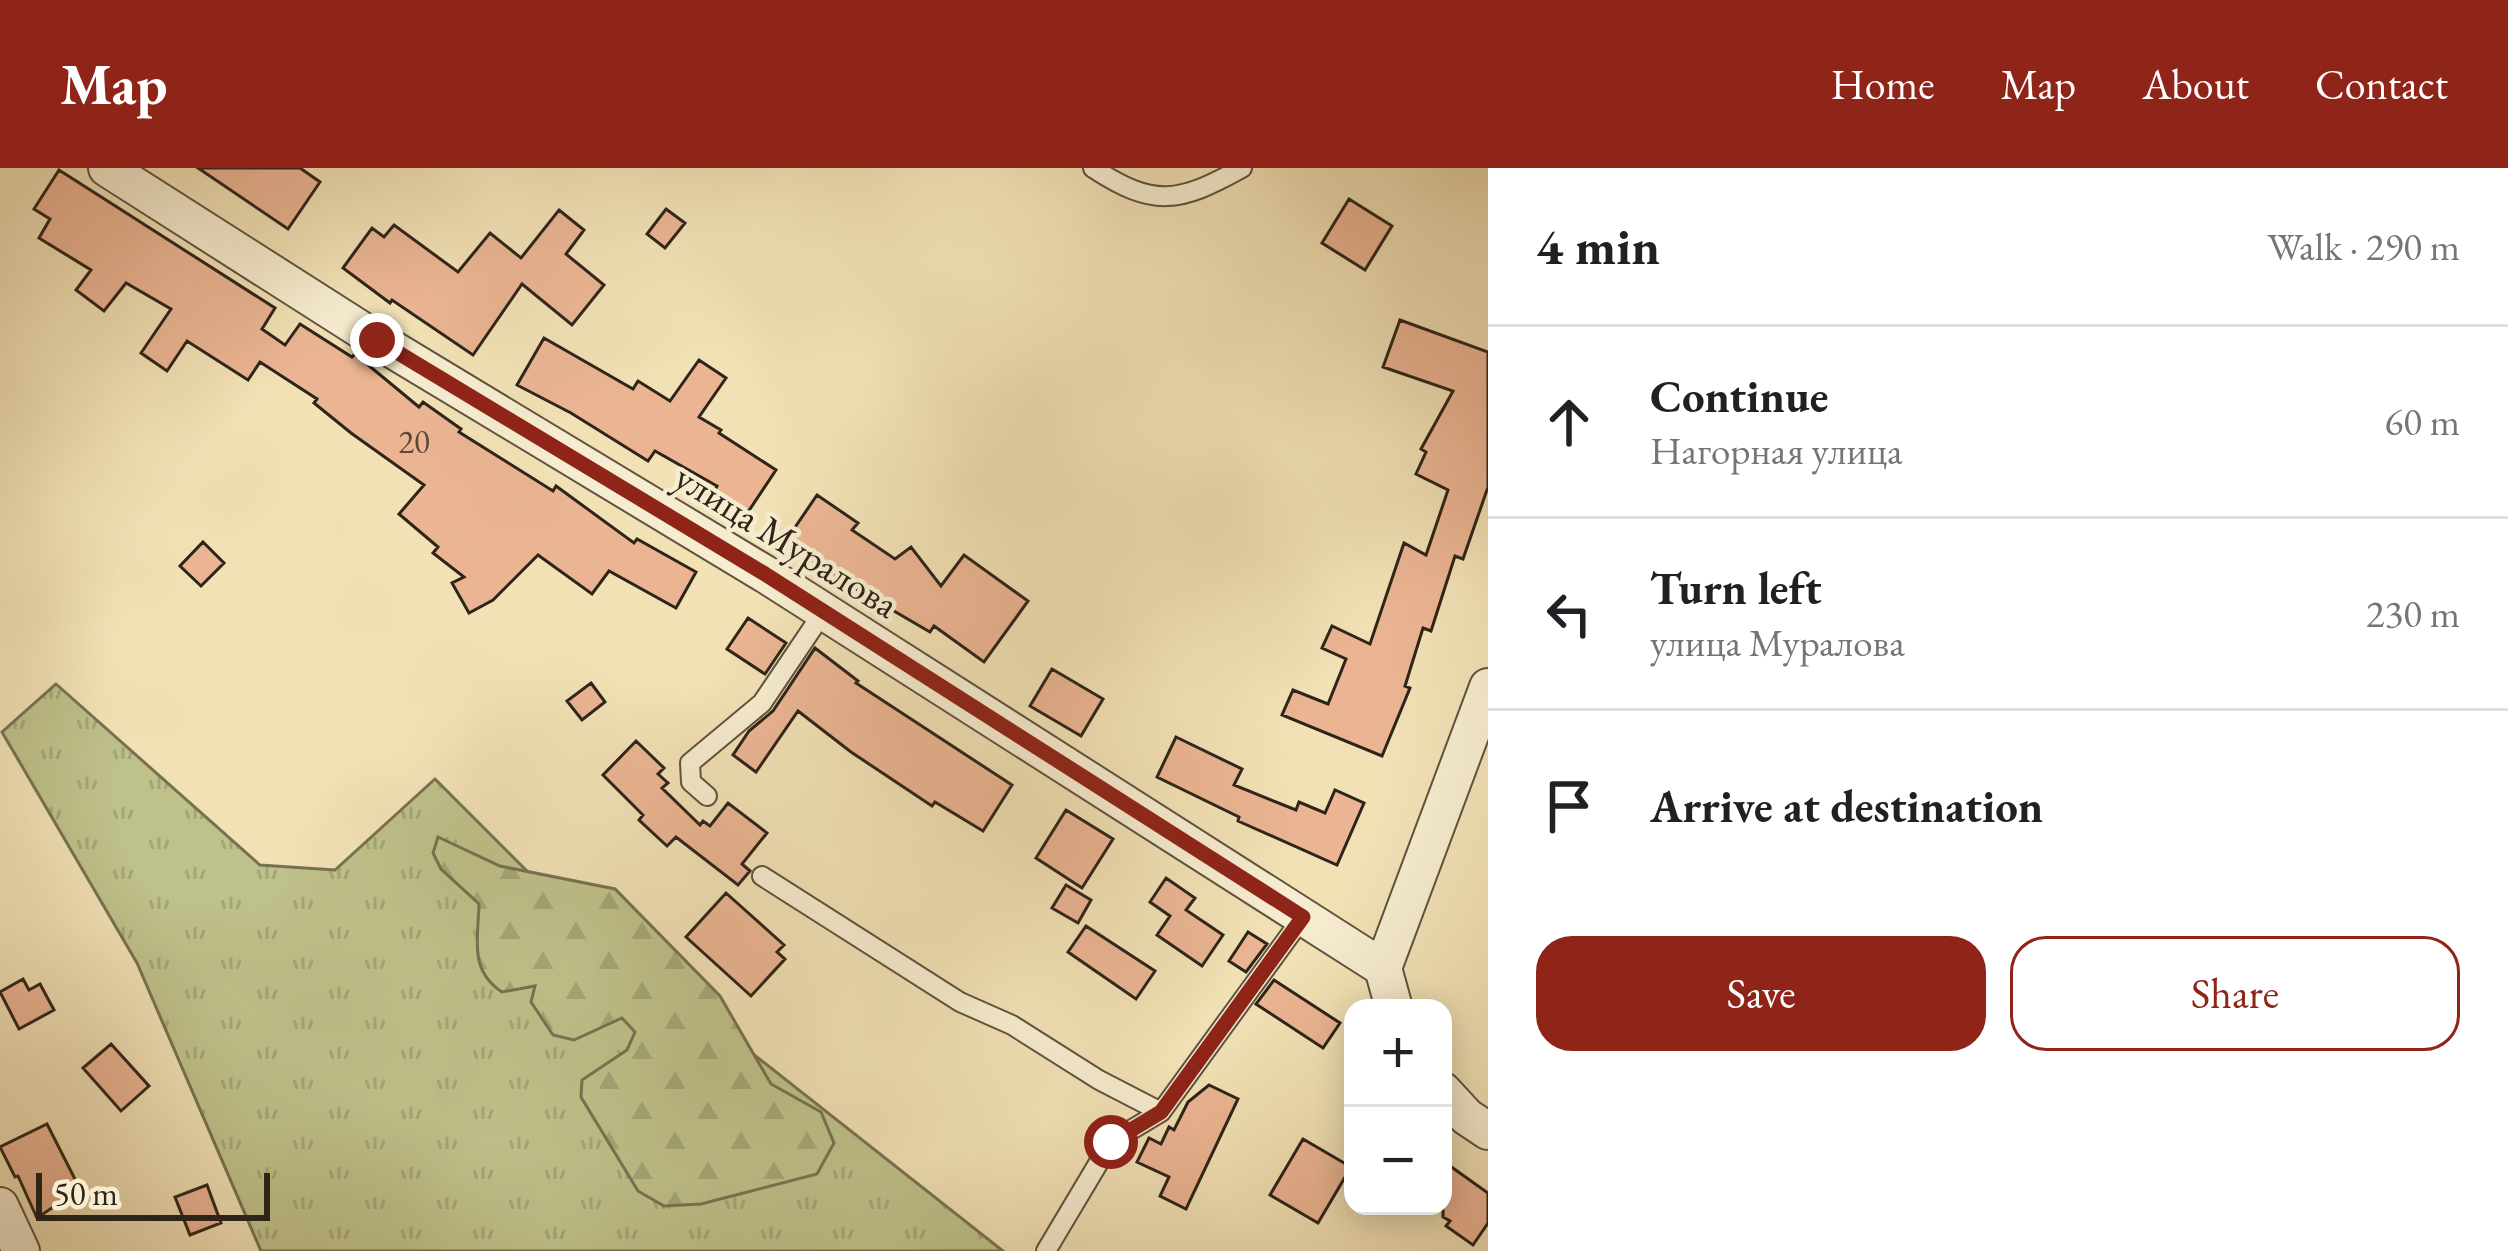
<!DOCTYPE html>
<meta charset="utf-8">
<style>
body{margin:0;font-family:"EB Garamond",serif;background:#f2f2f2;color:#202124}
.controls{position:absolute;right:36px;bottom:36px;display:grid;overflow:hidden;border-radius:24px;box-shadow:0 6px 30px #0003}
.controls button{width:108px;height:108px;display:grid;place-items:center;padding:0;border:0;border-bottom:3px solid #e0e0e0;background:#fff;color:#202124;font:60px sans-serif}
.scale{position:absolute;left:36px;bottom:30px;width:234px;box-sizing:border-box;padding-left:12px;border:6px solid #2e2418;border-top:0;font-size:33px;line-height:42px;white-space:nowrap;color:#2e2418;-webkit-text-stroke:9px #f6eccf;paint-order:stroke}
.stop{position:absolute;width:36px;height:36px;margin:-27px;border:9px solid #8f2418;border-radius:50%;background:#fff}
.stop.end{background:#8f2418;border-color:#fff;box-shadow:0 3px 12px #0008}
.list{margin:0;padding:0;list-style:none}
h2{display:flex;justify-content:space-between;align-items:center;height:156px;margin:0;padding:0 48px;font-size:51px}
h2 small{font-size:39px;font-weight:400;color:#757577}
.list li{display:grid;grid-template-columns:78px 1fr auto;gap:36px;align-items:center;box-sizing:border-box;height:192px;padding:0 48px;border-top:3px solid #e0e0e0}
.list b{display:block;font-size:45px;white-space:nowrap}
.list p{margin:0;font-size:39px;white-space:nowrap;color:#757577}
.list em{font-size:39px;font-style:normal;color:#757577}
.actions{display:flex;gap:24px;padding:36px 48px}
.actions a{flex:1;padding:27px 0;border:3px solid #8f2418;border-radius:36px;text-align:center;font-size:42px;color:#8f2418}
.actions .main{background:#8f2418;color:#fff}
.icon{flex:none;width:66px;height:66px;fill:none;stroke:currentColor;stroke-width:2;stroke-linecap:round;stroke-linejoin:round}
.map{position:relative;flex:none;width:1488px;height:1083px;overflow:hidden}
header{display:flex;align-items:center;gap:72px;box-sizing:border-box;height:168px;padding:0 60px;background:#8f2418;color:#fff}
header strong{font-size:57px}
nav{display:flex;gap:66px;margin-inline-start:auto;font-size:42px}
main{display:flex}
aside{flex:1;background:#fff}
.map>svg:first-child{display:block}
.grass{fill:url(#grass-tufts);stroke:#767251;stroke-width:3}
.forest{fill:url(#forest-firs);stroke:#767251;stroke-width:3}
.building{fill:#ebb593;stroke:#2e2418;stroke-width:3}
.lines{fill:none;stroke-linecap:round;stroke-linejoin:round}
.lane-casing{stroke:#5f533f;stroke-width:22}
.street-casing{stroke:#5f533f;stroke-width:40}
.lane{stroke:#f6eccf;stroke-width:18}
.street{stroke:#f6eccf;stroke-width:36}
.route{stroke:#8f2418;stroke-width:15}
.labels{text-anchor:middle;stroke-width:9;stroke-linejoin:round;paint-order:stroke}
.number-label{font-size:33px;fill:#5d4837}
.street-label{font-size:39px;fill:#2e2418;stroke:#f6eccf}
</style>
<header>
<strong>Map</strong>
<nav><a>Home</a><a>Map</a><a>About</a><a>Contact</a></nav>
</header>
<main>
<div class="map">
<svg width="1488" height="1083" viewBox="0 0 1488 1083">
<defs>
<pattern id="grass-tufts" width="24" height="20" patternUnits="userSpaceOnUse" patternTransform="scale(3)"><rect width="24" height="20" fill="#bfc18a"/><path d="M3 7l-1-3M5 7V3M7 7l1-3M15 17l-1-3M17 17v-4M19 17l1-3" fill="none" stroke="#a4a676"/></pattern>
<pattern id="forest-firs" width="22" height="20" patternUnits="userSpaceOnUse" patternTransform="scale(3)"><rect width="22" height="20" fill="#bfc18a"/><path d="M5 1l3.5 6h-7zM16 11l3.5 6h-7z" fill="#a4a676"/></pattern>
</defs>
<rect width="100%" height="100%" fill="#f1e1b5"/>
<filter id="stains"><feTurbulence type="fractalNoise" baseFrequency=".00167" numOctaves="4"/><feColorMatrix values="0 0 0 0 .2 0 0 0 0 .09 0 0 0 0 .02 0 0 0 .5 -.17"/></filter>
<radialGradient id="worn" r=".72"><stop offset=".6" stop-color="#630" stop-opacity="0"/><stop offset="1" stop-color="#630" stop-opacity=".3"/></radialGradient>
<!-- grass -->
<path class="grass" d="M56 516 260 697 335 702 435 611 549 725 1003 1083H261L137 795 2 564Z"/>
<!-- forest -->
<path class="forest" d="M438 669 500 698 615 721 720 828 771 916 821 944 834 975 817 1006 701 1036 664 1038 638 1023 581 929 582 912 627 882 635 864 622 850 574 872 553 867 531 834 535 818 502 824C469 802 478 772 479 736L441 701 433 685Z"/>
<!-- building -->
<path class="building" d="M198 0H300L320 14 288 61Z
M59 2 275 140 262 161 285 177 300 156 352 189 355 186 419 239 423 234 461 261 459 264 553 323 556 318 634 375 637 371 696 404 676 440 609 403 592 426 538 387 493 432 469 445 452 415 464 409 433 385 438 379 399 346 424 317 351 265 314 235 317 231 260 194 248 212 187 173 167 203 141 185 171 141 126 115 104 143 76 122 91 102 39 70 50 51 34 41Z
M1349 31 1392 58 1365 102 1322 75Z
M666 41 685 55 665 80 647 66Z
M559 42 584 62 566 86 604 117 572 157 522 116 473 187 392 132 390 135 343 100 372 60 384 69 394 57 458 104 490 65 521 90Z
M1400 152 1488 184V319L1463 391 1455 388 1431 463 1423 460 1405 518 1410 520 1382 588 1282 547 1293 522 1328 536 1346 491 1322 480 1332 458 1370 476 1404 375 1426 387 1448 322 1416 306 1426 284 1421 281 1453 223 1383 199Z
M544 170 633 221 638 213 670 233 699 192 726 210 699 249 721 262 719 265 776 302 748 344 715 322 717 318 655 283 648 293 571 245 517 217Z
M817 327 858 355 852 362 895 391 911 379 941 418 964 387 1028 433 984 494 934 458 930 464 846 415 785 374Z
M203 374 224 395 201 418 180 398Z
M748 450 786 475 765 506 727 481Z
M815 480 858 513 856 515 1012 617 983 663 935 634 932 638 851 584 798 543 756 604 733 587 749 563 773 543Z
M1052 501 1103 531 1081 568 1030 538Z
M591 515 605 534 582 552 567 533Z
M1176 569 1242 601 1234 617 1296 642 1299 634 1325 645 1335 622 1364 635 1337 697 1238 653 1239 649 1157 609Z
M636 573 664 600 658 606 668 615 662 620 700 657 703 653 710 658 728 635 767 665 742 696 750 703 738 717 676 669 667 678 639 652 643 647 603 607Z
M1066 642 1113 671 1082 720 1036 690Z
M1166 710 1195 730 1186 742 1223 767 1202 798 1157 767 1170 748 1150 734Z
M1066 717 1091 732 1078 755 1052 740Z
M726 725 784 777 777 784 785 791 751 828 686 769Z
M1086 758 1155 803 1136 831 1068 784Z
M1248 764 1267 776 1246 804 1229 793Z
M23 811 29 822 40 816 54 842 19 861 0 824Z
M1274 812 1340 855 1323 880 1256 836Z
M111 876 149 918 121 943 83 900Z
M1209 917 1238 931 1186 1041 1160 1028 1169 1009 1137 994 1149 970 1161 976 1169 959 1174 962 1188 934Z
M47 956 80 1021 37 1050 18 1008 15 1009 0 979Z
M1303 971 1351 999 1318 1055 1270 1027Z
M1443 993 1488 1025V1055L1473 1077 1446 1058 1450 1053 1443 1049Z
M207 1017 221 1055 190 1067 175 1029Z"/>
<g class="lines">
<!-- lane casing -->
<g class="lane-casing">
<path id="lane" d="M1093 0C1154 40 1179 35 1242 0
M707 628 691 614 690 595 762 535 824 443
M762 708 960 834 1012 857 1099 912 1161 944
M1046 1083 1111 974 1161 944 1303 749"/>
</g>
<!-- street casing -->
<g class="street-casing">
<path id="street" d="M107 0 377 172 765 406 1383 800 1394 840
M1383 800 1488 519
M1443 923 1467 949 1488 963
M0 1038 21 1083"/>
</g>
<!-- lane -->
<use href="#lane" class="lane"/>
<!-- street -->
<use href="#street" class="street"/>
</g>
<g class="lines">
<!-- route -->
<path class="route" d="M377 172 765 406 1303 749 1161 944 1111 974"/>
</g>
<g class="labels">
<!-- number labels -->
<g class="number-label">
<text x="414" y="285">20</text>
</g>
<!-- street labels -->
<g class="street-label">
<text transform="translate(787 372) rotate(32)" y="14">улица Муралова</text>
</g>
</g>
<rect width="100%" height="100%" filter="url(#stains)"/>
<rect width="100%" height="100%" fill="url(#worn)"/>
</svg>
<div class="controls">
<button>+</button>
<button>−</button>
</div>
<div class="scale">50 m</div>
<div class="stop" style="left:1111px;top:974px"></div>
<div class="stop end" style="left:377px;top:172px"></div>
</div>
<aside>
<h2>4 min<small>Walk · 290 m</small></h2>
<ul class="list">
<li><svg class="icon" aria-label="ahead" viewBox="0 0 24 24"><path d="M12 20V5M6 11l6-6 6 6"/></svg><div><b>Continue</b><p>Нагорная улица</p></div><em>60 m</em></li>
<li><svg class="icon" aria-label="left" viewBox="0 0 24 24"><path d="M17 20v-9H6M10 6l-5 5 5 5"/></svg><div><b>Turn left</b><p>улица Муралова</p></div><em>230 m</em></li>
<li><svg class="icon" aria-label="arrive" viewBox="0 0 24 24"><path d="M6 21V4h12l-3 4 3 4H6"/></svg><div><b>Arrive at destination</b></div></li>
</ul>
<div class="actions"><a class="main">Save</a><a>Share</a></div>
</aside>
</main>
